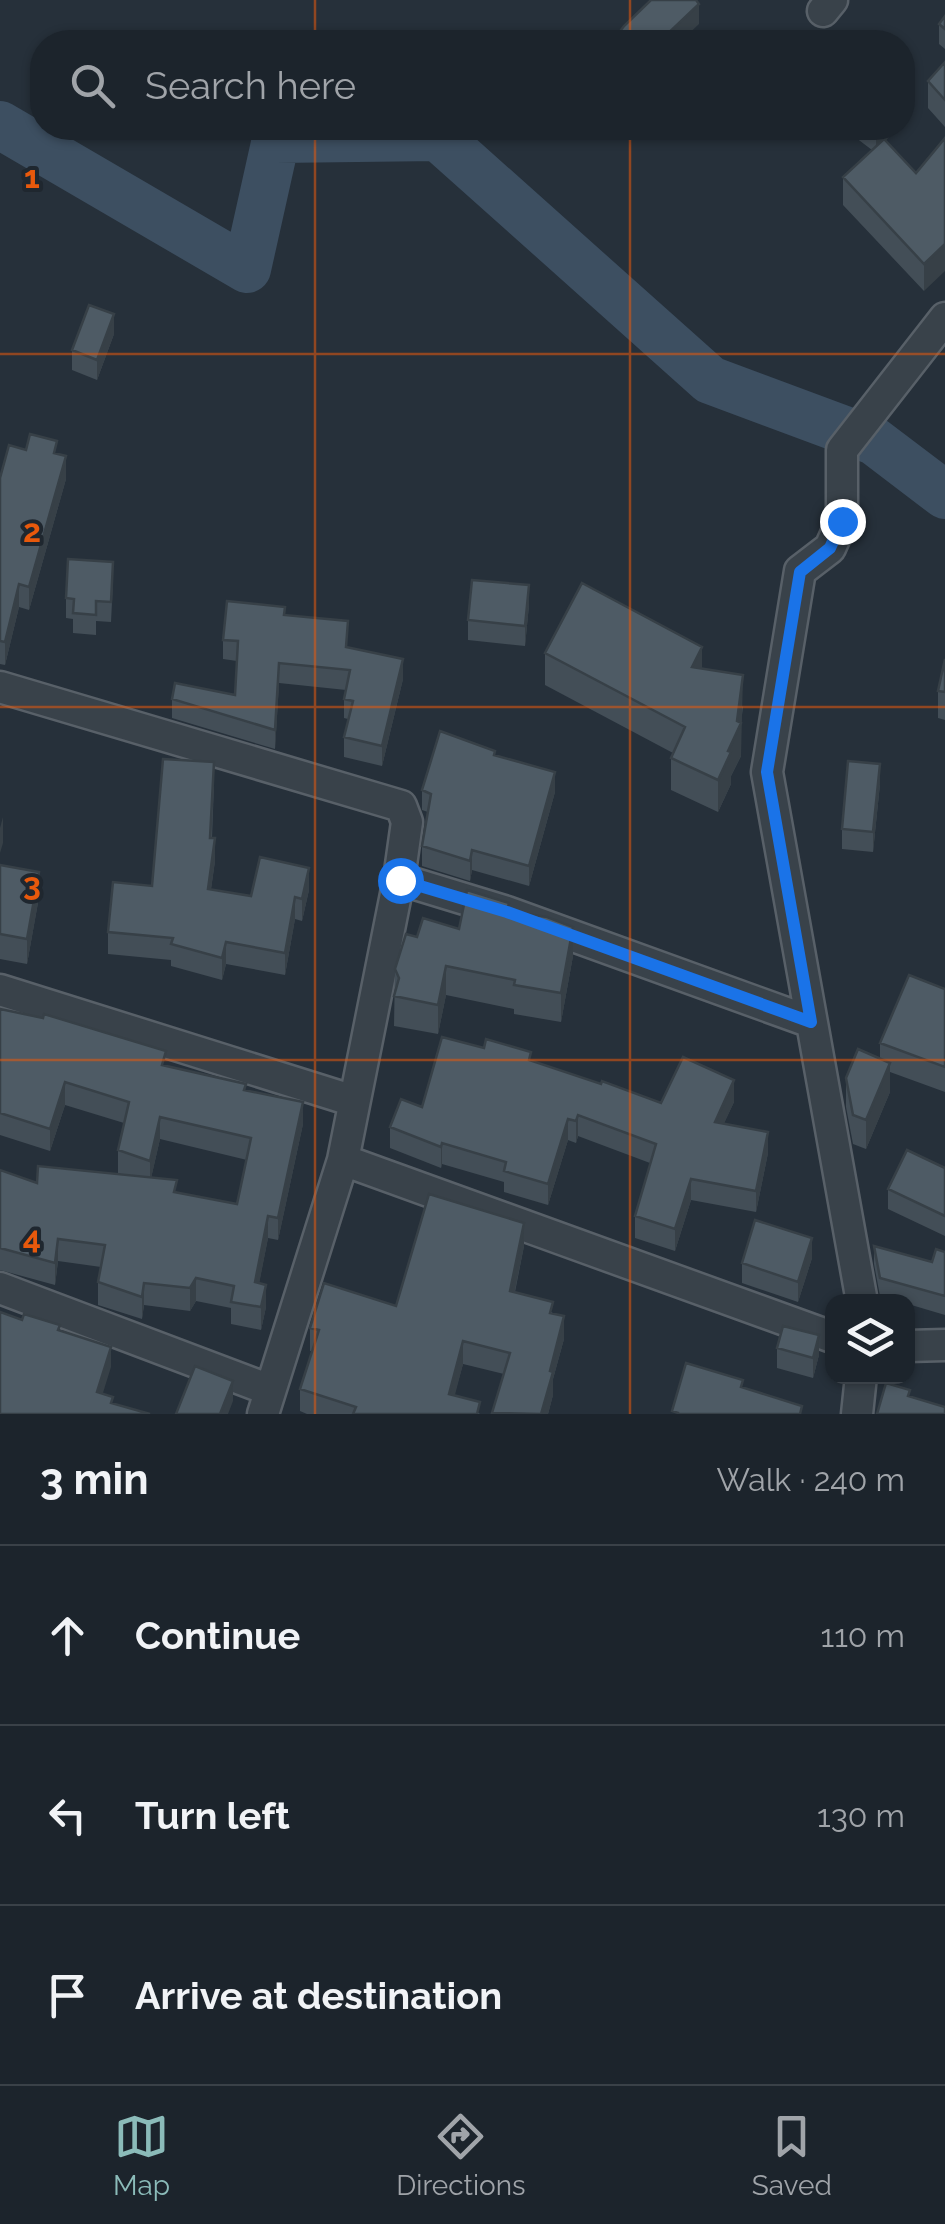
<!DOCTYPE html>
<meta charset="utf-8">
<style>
body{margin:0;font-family:Raleway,sans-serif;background:#252c34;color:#f1f3f6}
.controls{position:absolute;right:30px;bottom:30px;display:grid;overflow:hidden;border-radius:20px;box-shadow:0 2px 8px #0004}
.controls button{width:90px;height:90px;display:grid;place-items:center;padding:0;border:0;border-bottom:2px solid #3a4148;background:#1c242c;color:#f1f3f6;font:50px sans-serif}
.stop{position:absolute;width:30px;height:30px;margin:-22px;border:8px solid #1a73e8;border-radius:50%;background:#fff}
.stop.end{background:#1a73e8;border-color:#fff;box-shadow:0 2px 10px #0008}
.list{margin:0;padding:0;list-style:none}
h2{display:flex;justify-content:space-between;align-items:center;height:130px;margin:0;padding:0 40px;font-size:42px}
h2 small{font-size:32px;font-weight:400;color:#a0a4a9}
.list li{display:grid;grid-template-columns:65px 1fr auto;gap:30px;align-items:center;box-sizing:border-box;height:180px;padding:0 40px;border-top:2px solid #3a4148}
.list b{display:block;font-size:38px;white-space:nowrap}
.list em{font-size:32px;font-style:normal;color:#a0a4a9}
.icon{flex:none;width:55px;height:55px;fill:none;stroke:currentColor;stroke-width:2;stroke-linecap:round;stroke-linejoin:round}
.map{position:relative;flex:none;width:945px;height:1414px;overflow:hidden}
.search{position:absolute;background:#1c242c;box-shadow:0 2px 8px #0004;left:30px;right:30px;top:30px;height:110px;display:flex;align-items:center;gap:25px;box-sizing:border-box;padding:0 35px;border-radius:40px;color:#a0a4a9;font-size:38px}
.sheet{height:670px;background:#1c242c}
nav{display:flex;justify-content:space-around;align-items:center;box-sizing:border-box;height:140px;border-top:2px solid #3a4148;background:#1c242c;font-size:28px;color:#a0a4a9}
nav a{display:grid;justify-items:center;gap:5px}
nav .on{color:#8bbbb9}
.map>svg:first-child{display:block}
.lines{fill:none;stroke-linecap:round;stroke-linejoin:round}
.river{stroke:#3d4f61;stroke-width:48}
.minor-casing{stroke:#586068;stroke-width:35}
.minor{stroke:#39424a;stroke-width:30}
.wall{fill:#434e57;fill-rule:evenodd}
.shaded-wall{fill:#374047}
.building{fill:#4e5b65;stroke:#374047;stroke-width:2.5}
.route{stroke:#1a73e8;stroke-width:12}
.grid{fill:none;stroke:#e8590c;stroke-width:2.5;stroke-opacity:0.55}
.grid-label{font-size:32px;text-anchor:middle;font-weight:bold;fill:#e8590c;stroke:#1f272f;stroke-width:8;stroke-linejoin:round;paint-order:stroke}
</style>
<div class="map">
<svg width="945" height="1414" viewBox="0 0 945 1414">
<rect width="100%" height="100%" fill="#26303a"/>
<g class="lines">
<!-- river -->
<path class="river" d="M0 125 247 269 276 139 438 137 710 380 874 441 945 495"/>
<!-- minor casing -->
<g class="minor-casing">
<path id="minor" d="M823 11 832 0
M0 687 401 806 407 822 399 879 343 1160 263 1414
M399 879 507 912 811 1022
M0 990 354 1101
M343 1160 832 1337
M0 1288 270 1390
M862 1302 767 772 800 571 830 548 842 521V450L945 318
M908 1346 945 1345
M857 1414 861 1376"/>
</g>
<!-- minor -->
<use href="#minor" class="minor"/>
</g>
<!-- wall -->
<path class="wall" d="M945 16V49L939 44V24Z
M945 62V127L928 108V81Z
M843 128H896L885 141 916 173 945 138 924 291 843 205V177L872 150Z
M114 334 97 380 72 370V350Z
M26 450 57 454 66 479 29 610 19 607 5 665 0 664V478Z
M113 582 111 622 96 621V635L73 633V619L66 618V598Z
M529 605 525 646 468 640V620Z
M285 615 403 679 382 766 344 757V737L348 719 344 718V699L346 690 279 683 275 749 172 718V699L235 695 237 661 223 659V640Z
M545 653 702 669 743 707 741 723V756L731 776V784L718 812 671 790V758L673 753 545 685Z
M945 659V720L938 718V691Z
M495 756 555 792 529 886 472 870 470 881 422 866V846L428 812 422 810V790Z
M214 784 212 838 215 861 211 889 251 896 309 890 302 921 295 919 285 975 226 964 222 980 171 966V960L108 954V932L152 886Z
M880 784 873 852 842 849V829Z
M0 865 39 897 27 964 0 959Z
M509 911 573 956 561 1022 514 1014V1009L446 995 438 1034 394 1026 395 969 417 937 459 929Z
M945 989V1092L890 1072V1092L866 1149 853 1144 846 1107V1078L880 1058V1043Z
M0 1009 166 1066 246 1090 303 1124 278 1240 268 1238 259 1283 266 1307 261 1330 231 1324V1308L196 1301 190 1311 144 1305 142 1319 98 1305V1282L101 1267 58 1261 55 1285 0 1270V1170L37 1183 124 1175 118 1173V1150L124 1123 65 1105 50 1151 0 1135ZM160 1139 247 1160 237 1204 177 1192 151 1178Z
M531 1061 661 1103 734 1102 724 1123 768 1153 756 1212 691 1200 675 1251 635 1238V1216L650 1163 578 1136 576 1143 568 1140 548 1205 504 1192V1182L442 1164 441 1168 390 1148V1127L422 1107Z
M945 1168V1236L888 1209V1189Z
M524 1246 515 1292 553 1313 564 1339 553 1379V1395L548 1414H492L504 1374 463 1364 454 1396 480 1414H307L300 1411V1389L312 1351H310V1328L396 1306Z
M874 1246 932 1262 945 1252V1315L908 1304V1302H898L880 1296 874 1264Z
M812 1258 798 1302 742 1283V1263Z
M777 1348 819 1355 813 1378 777 1368Z"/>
<!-- shaded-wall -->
<path class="shaded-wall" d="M699 4V24L680 42H659Z
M908 92V112L902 120V100Z
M880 128H896L876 153V133Z
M945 244V271L924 291V264Z
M114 314V334L97 380V360Z
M66 456V479L29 610V587Z
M19 584V607L5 665V642Z
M529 585V605L525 646V626Z
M702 647V679L692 667Z
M403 659V679L382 766V746Z
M279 663V683L275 749V730Z
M743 675 741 756 731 776V784L718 812V780L737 721Z
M880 764V784L873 852V832Z
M555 772V792L529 886V866Z
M3 817V843L0 853V828Z
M215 838V861L208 911V889Z
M472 850V870L470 881V861Z
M309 868V890L302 921V899Z
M39 872V897L27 964V939Z
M295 897V919L285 975V953Z
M573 927V956L561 1022V993Z
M226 942V964L222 980V958Z
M446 966V995L438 1034V1005Z
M890 1063V1092L866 1149V1120Z
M734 1080V1102L715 1143V1122Z
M65 1082V1105L50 1151V1129Z
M303 1102V1124L278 1240V1218Z
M578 1115V1136L576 1143V1121Z
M160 1117V1139L150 1183V1161Z
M568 1119V1140L548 1205V1184Z
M768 1132V1153L756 1212V1191Z
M442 1143V1164L441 1168V1147Z
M691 1179V1200L675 1251V1229Z
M268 1216V1238L255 1305V1282Z
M524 1223V1246L510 1314V1291Z
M812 1238V1258L798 1302V1282Z
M58 1239V1261L55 1285V1263Z
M196 1278V1301L190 1311V1288Z
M144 1283V1305L142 1319V1297Z
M266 1285V1307L261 1330V1307Z
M564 1316V1339L553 1379V1395L548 1414H541Z
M819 1335V1355L813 1378V1358Z
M463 1341V1364L450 1414 449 1394Z
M111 1347V1367L97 1412V1392Z
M233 1381V1401L228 1414H220Z"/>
<!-- building -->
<path class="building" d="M651 0H696L699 4 659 42H612L624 26Z
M945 16V29L939 24Z
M833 33 845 42H826Z
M945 62V100L928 81Z
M902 88 908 92 902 100Z
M868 128H880L876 133Z
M945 138V244L924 264 843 177 884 139 916 173Z
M89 305 114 314 97 360 72 350Z
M30 434 57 441 54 453 66 456 29 587 19 584 5 642 0 641V478L9 445 26 450Z
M68 559 113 562 111 602 96 601V615L73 613 74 599 66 598Z
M472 580 529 585 525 626 468 620Z
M582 583 702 647 692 667 743 675 737 721 741 723 728 751 731 752 718 780 671 758 685 727 545 653Z
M227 601 285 607 284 615 348 621 346 647 403 659 382 746 344 737 353 701 344 699 350 670 279 663 275 730 172 699 175 683 235 695 238 641 223 640Z
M945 659V692L938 691Z
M440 731 495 751 494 755 555 772 529 866 472 850 470 861 422 846 431 794 422 790Z
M163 759 214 762 210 838H215L208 889 251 896 260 857 309 868 302 899 295 897 285 953 226 942 222 958 171 944 173 938 108 932 113 882 152 886Z
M848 761 880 764 873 832 842 829Z
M0 865 39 872 27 939 0 934Z
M467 890 509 903 507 911 547 917 573 927 561 993 514 985 515 980 446 966 438 1005 394 996 399 978 395 969 406 934 417 937 423 918 459 929Z
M909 975 945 989V1067L880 1043Z
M0 1009 43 1018 44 1014 166 1051 162 1065 246 1084 244 1090 303 1102 278 1218 268 1216 255 1282 266 1285 261 1307 231 1302 234 1286 196 1278 190 1288 144 1283 142 1297 98 1282 105 1245 58 1239 55 1263 0 1248V1170L37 1183 38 1166 177 1180 174 1192 237 1204 251 1138 160 1117 150 1161 118 1150 129 1102 65 1082 50 1129 0 1113Z
M442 1037 484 1048 486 1039 531 1052 529 1060 601 1084 602 1081 661 1103 683 1057 734 1080 715 1122 768 1132 756 1191 691 1179 675 1229 635 1216 656 1144 578 1115 576 1121 568 1119 548 1184 504 1171 506 1162 442 1143 441 1147 390 1127 401 1099 422 1107Z
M858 1049 890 1063 866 1120 853 1115 846 1078Z
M907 1150 945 1168V1216L888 1189Z
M429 1194 524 1223 510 1291 553 1302 550 1313 564 1316 550 1371 553 1372 541 1414 492 1413 510 1353 463 1341 449 1394 480 1402 477 1414H353L356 1407 300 1389 319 1330 310 1328 324 1283 396 1306Z
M755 1220 812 1238 798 1282 742 1263Z
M874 1246 932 1262 936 1249 945 1252V1296L880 1278Z
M0 1312 22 1320 24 1314 60 1325 58 1330 111 1347 97 1392 113 1397 111 1403 150 1414H0Z
M783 1326 819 1335 813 1358 777 1348Z
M686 1363 743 1380 741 1387 802 1406 800 1414H678V1413L672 1411Z
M195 1366 233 1381 220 1414H176Z
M886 1383 910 1390 908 1396 945 1407V1414H877Z"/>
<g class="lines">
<!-- route -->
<path class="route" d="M400 880 507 912 811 1022 767 772 800 572 830 548 842 521"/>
</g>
<!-- grid -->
<path class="grid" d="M315 0V42M630 0V42M315 128V1414M630 128V1414M0 354H945M0 707H945M0 1060H945"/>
<g class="grid-label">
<text x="32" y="188">1</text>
<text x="32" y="542">2</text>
<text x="32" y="895">3</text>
<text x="32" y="1249">4</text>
</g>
</svg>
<div class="controls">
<button><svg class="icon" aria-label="layers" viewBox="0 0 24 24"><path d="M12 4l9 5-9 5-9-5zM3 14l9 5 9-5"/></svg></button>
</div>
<div class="stop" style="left:400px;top:880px"></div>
<div class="stop end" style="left:842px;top:521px"></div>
<div class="search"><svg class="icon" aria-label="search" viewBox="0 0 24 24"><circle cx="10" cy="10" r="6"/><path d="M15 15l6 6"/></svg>Search here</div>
</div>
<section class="sheet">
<h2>3 min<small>Walk · 240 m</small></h2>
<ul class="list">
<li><svg class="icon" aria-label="ahead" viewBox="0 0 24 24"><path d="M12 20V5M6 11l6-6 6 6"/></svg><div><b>Continue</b></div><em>110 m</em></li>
<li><svg class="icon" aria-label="left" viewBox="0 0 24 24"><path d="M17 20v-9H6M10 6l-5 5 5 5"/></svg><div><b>Turn left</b></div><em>130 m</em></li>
<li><svg class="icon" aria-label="arrive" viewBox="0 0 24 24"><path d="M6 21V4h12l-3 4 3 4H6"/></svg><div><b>Arrive at destination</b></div></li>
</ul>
</section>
<nav>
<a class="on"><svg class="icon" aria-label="map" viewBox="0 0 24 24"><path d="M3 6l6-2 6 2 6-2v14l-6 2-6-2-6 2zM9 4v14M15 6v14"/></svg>Map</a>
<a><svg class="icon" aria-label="directions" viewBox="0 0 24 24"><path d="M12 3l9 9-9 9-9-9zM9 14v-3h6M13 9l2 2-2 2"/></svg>Directions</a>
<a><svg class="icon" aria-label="saved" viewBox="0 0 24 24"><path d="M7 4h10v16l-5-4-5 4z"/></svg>Saved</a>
</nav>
